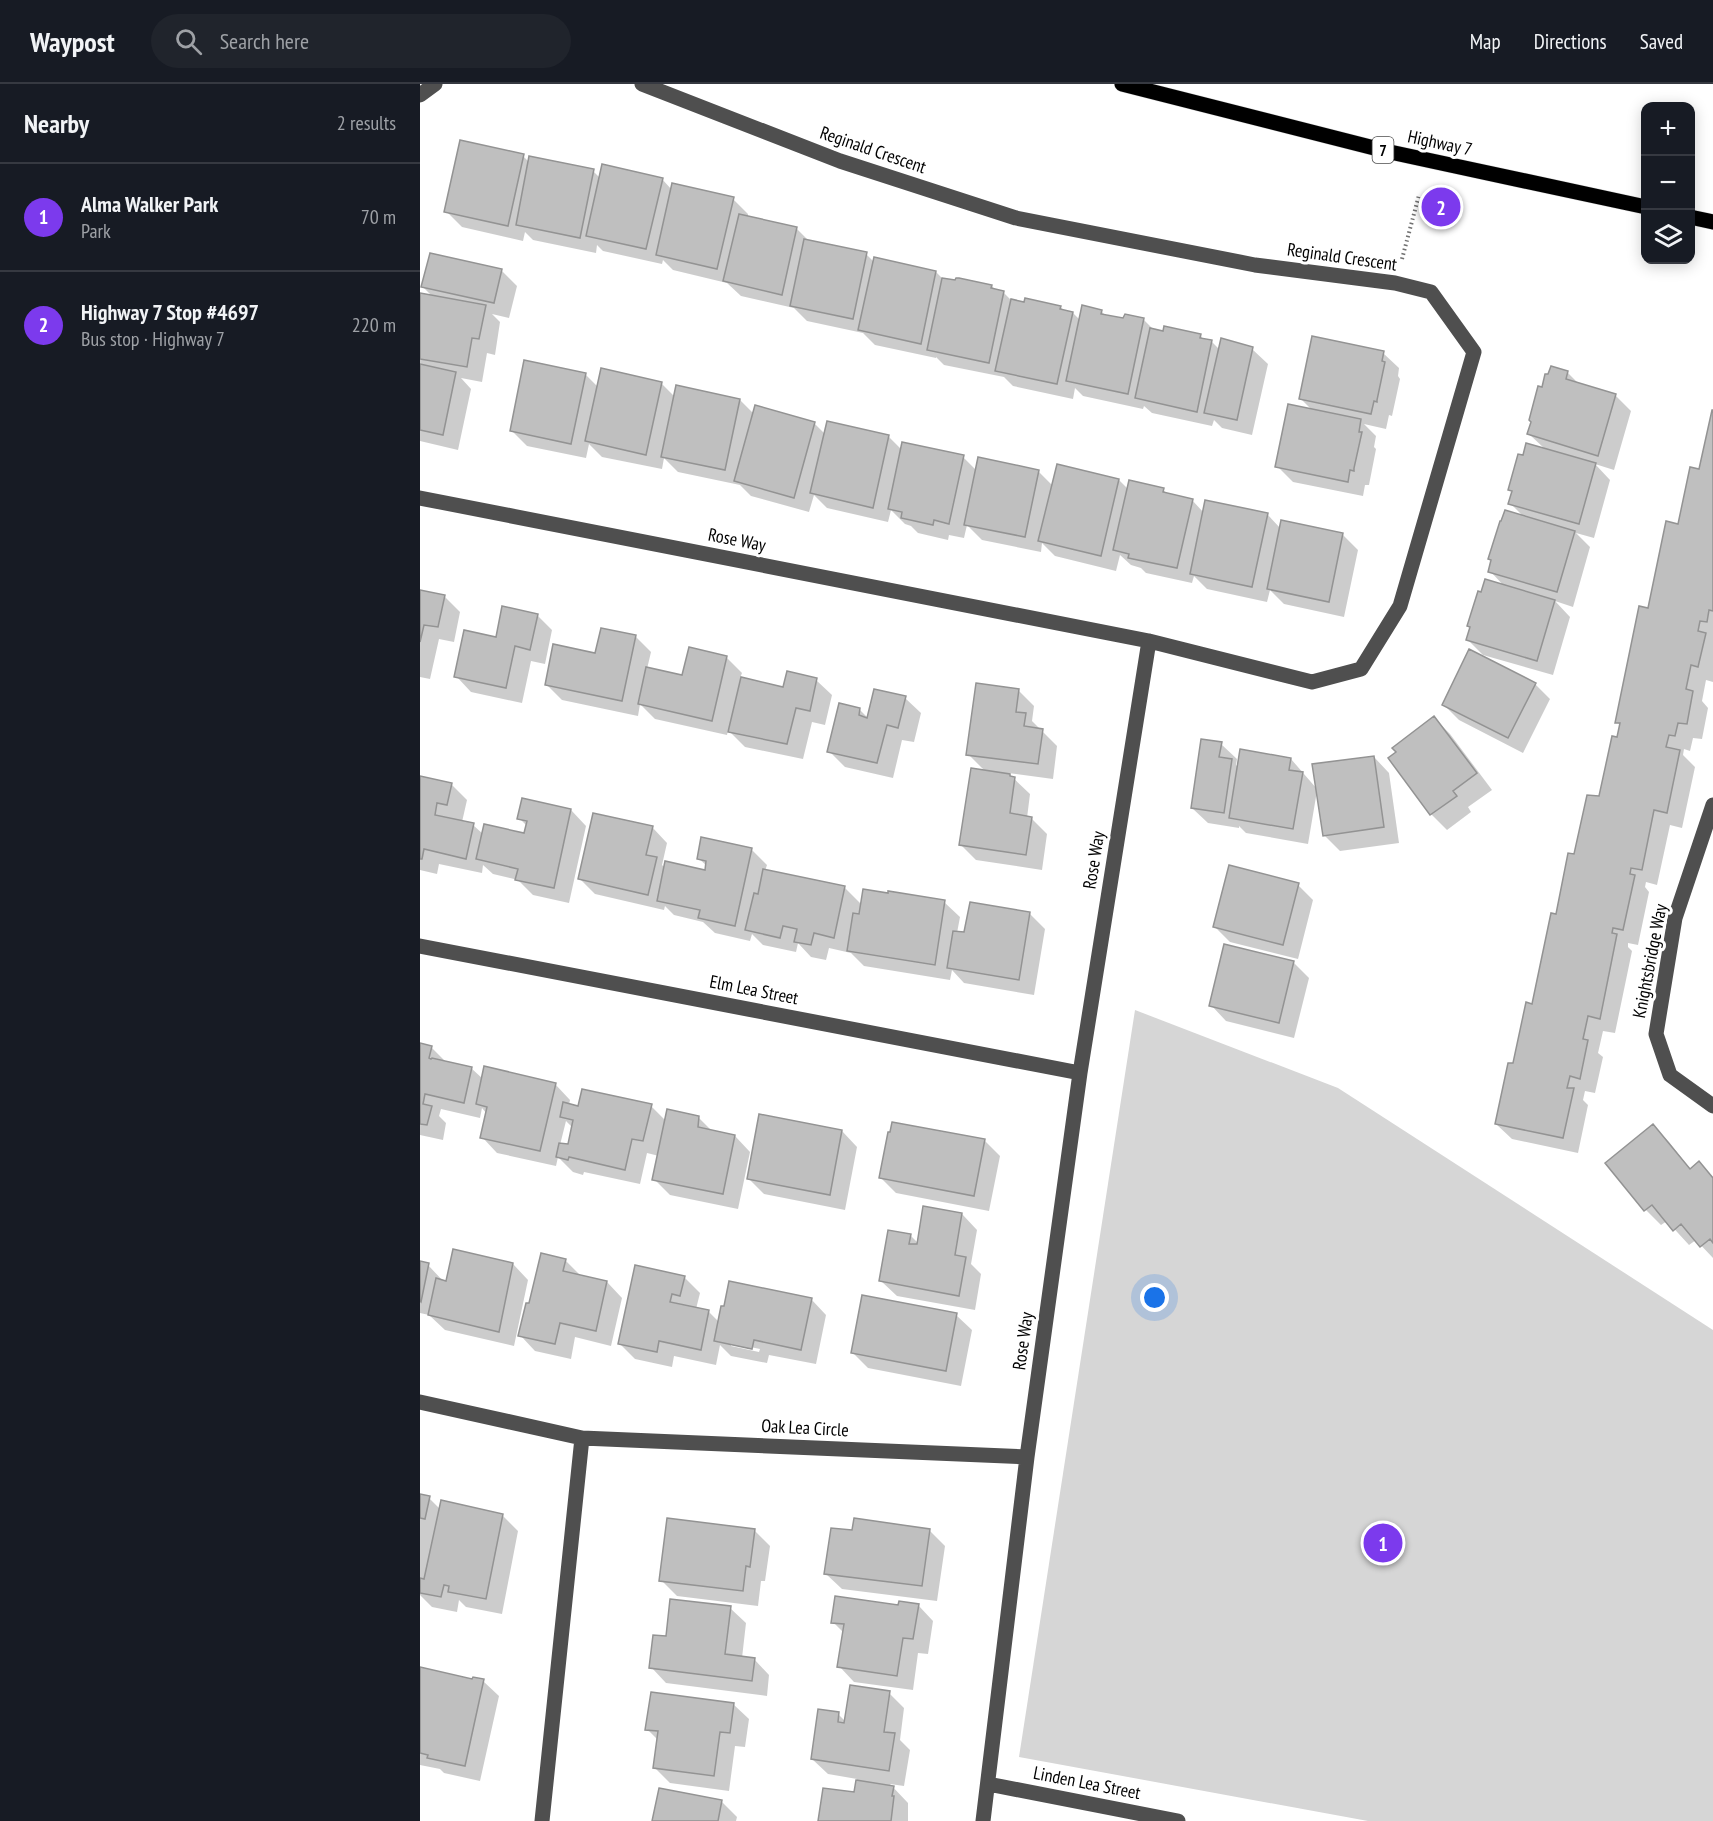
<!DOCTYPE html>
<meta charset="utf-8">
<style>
body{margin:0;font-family:"PT Sans Narrow",sans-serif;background:#20242c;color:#f1f3f6}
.controls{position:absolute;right:18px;top:18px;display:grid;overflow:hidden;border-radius:12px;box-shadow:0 3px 15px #0003}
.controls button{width:54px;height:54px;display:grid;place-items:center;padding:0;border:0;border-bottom:2px solid #363941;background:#171b24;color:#f1f3f6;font:30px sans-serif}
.you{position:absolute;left:735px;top:1214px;width:21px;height:21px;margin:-15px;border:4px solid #fff;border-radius:50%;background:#1a73e8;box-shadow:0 0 0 9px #1a73e833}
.badge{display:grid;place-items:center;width:39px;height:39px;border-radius:50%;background:#7c3aed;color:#fff;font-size:20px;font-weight:700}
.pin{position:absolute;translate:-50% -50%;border:3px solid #fff;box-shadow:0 2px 6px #0006}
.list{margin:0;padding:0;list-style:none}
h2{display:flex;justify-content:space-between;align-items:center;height:78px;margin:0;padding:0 24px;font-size:26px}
h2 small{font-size:20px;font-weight:400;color:#9ea1a6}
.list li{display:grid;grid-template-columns:39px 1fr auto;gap:18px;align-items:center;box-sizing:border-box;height:108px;padding:0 24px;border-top:2px solid #363941}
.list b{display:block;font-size:22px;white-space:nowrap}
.list p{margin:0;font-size:20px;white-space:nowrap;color:#9ea1a6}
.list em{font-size:20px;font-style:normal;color:#9ea1a6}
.icon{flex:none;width:33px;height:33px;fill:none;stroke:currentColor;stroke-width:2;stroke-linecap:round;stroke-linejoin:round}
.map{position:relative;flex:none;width:1293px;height:1737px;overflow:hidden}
header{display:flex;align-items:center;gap:36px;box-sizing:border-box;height:84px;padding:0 30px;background:#171b24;border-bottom:2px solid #363941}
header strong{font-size:28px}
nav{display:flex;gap:33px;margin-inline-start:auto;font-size:21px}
.search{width:420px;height:54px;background:#20242c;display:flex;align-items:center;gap:15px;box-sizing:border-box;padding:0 21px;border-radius:33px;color:#9ea1a6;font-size:22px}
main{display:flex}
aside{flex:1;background:#171b24}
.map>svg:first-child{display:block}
.green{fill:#d6d6d6}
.shadow{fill:#0003;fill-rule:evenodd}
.building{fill:#bfbfbf;stroke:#939393;stroke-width:1.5}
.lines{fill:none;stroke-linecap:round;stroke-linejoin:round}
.major-casing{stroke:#dbdbdb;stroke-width:16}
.path{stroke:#717171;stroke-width:4;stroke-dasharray:1.5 3;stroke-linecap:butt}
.minor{stroke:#4f4f4f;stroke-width:15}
.major{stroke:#000;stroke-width:15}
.labels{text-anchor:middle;stroke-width:6;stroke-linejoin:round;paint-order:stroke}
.shield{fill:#fff;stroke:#4c4c4c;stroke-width:1.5}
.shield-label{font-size:16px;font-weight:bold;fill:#000}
.street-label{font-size:18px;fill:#000;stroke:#fff}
</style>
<header>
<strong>Waypost</strong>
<div class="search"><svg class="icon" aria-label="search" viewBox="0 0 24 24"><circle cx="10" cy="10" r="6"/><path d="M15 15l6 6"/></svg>Search here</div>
<nav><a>Map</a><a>Directions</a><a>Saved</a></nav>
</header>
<main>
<aside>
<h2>Nearby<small>2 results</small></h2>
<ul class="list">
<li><span class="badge">1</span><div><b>Alma Walker Park</b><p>Park</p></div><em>70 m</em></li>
<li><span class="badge">2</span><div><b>Highway 7 Stop #4697</b><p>Bus stop · Highway 7</p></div><em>220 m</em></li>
</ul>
</aside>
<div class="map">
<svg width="1293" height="1737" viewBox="0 0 1293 1737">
<rect width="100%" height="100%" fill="#fff"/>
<!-- green -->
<path class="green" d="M715 926 918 1004 1293 1246V1737H948L599 1673Z"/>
<!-- shadow -->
<path class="shadow" d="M103 72 110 79 173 87 181 95H242L252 106 313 115 328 130V134L376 144 390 158 446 170 454 178 516 188 523 195 572 202 576 207 583 208 592 217 640 223 645 227 653 229 660 236 681 227 686 232 704 236 723 235 735 247 780 251 784 256 792 258 800 266 832 265 848 280 832 351 802 344 794 336 792 342 732 329 724 322 723 325 663 312 655 304 653 315 593 302 584 293 524 281 516 273V274L455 261 443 249 387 237 374 224 321 212 307 199 253 186 243 176 242 180 183 167 177 161 176 169 113 156 105 148 103 157 42 143 26 127Z
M81 186 97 202 89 234 72 230 80 238 75 271 67 269 62 298 41 294 51 305 38 366 0 357V211L13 213 2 202Z
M963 269 979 284 978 292 980 295 972 332 969 331 966 345 944 340 956 352 954 363 956 365 949 401H945L943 412 873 398 857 382 893 327 880 314Z
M1147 288 1160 301 1196 312 1211 327 1194 386 1175 380 1190 396 1174 454 1156 449 1170 463 1153 523 1135 517 1150 533 1133 591 1063 571 1048 556 1085 503 1070 487 1104 433 1090 419 1093 408 1090 405 1104 373 1126 366 1109 350 1123 305Z
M165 290 178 303 241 299 255 313 320 316 334 330 394 339 405 350 469 353 482 366 543 373 557 387H618L633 402 699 396 709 406H743L749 411 772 416 784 429 847 430 861 445 923 451 938 466 924 533 864 520 850 506 847 518 787 505 774 492 772 499 726 489 721 484 711 481 700 471 696 487 635 472 622 459 621 468 562 456 547 441 544 454 529 451 528 456 498 449 491 442 485 440 471 426 468 438 407 424 394 411 389 428 331 412 320 401 258 388 244 374 242 385 182 373 169 360 166 374 107 362 91 346Z
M1293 328V598L1286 596 1282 617 1288 624 1282 655 1273 654 1270 667 1264 665 1263 671 1275 683 1262 744 1250 741 1237 801 1226 798 1225 803 1229 808 1218 861 1208 859V863L1212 867 1195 949 1183 947 1178 969 1183 973 1175 1009 1165 1007 1163 1016 1168 1021 1158 1069 1092 1055 1076 1040 1113 922 1137 832 1156 772 1180 714 1198 655 1201 642 1197 638 1230 525 1280 387Z
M0 507 24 512 40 528 34 558 19 555 10 595 0 593Z
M117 531 132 546 125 580 111 577 102 619 51 608 36 592 77 555Z
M215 552 231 568 227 585 263 593 306 573 322 589 320 594 364 605 396 596 412 611 405 641 392 638 383 675 325 663 308 646 307 651 235 635 220 620 218 632 142 616 127 601 177 571Z
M1115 600 1130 615 1103 669 1039 636 1023 620Z
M598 606 614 622 612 637 637 662 633 695 588 689 610 710 607 734H611L627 750 622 786 556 776 541 761 566 688 548 670Z
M485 614 501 629 494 658 482 656 473 694 425 683 409 667 439 625 448 634Z
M1014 634 1030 650 1072 706 1048 723 1051 728 1027 746 1011 730 970 674Z
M801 660 817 675 816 681 819 684 871 675 897 705 954 673 969 689 979 759 920 767 904 751 897 707 888 760 826 749 819 742V744L788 739 772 724Z
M0 694 31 700 47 716 42 738 53 741 63 750 105 751 107 742 99 734 151 726 166 742 149 819 113 811 98 796 73 790 63 781 62 789 19 780 17 790 0 786Z
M232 743 247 759 242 781 245 784 286 787 287 782 278 774 331 765 347 781 345 787 425 804 442 821 524 818 540 833 537 849 546 850 610 830 625 845 614 911 544 899 532 886 530 896 444 882 431 869 409 864 406 876 391 873 378 859 376 868 343 861 332 850 330 857 295 849 283 838 254 831 245 822 244 826 175 810 160 795Z
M878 801 893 816 878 875 810 858 795 843Z
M873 878 889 894 874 954 806 937 791 921Z
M0 961 11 963 26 978 51 984 63 995 135 1000 150 1016 149 1021 159 1023 231 1022 246 1037 279 1034 293 1048 315 1052 330 1068 318 1125 250 1111 234 1095 239 1072 227 1069 220 1100 164 1088 163 1091 153 1088 138 1073 136 1082 77 1069 62 1053 67 1030 62 1024 60 1034 21 1025 19 1032 26 1039 23 1056 0 1051ZM146 1037 153 1044 149 1062 140 1061Z
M1233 1042 1249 1058 1271 1086 1279 1079 1293 1093V1174L1276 1156 1269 1161 1247 1137 1241 1141 1226 1126 1187 1080Z
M422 1047 437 1063 425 1126 344 1110 329 1095Z
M564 1056 580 1072 569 1127 476 1109 461 1094Z
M542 1130 557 1146 551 1180 561 1190 555 1226 477 1212 461 1197 490 1151 498 1159Z
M145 1176 162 1193 187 1198 202 1214 191 1262 155 1253 151 1275 115 1267 100 1251 110 1221Z
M0 1179 8 1181 24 1198 93 1180 108 1196 94 1262 25 1246 9 1231 0 1229Z
M264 1193 280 1209 276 1225 289 1228 299 1238 391 1215 406 1231 396 1280 349 1271 347 1279 311 1272 300 1261 296 1281 254 1272 252 1283 215 1275 199 1259ZM311 1259 340 1265 339 1268 311 1262Z
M536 1231 552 1246 541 1302 448 1284 432 1268Z
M0 1412 9 1414 21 1426 82 1431 98 1447 82 1530 46 1523 39 1516 37 1528 12 1523 0 1511Z
M334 1446 350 1462 345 1497H341L338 1522 257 1512 241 1496Z
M509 1446 525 1462 517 1517 422 1505 406 1490 433 1448Z
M498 1521 513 1537 508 1570 498 1569 493 1606 434 1598 419 1582 424 1549 413 1538 480 1522Z
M310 1524 326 1539 322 1574 334 1575 349 1591 347 1612 246 1599 231 1583 247 1554Z
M0 1590 63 1597 79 1612 60 1697 24 1689 20 1685 0 1681Z
M469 1609 484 1624 480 1656 490 1666 484 1702 470 1700 488 1719V1737H400L435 1710 437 1695 408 1690 392 1675 418 1630 426 1638Z
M313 1620 329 1635 325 1663 315 1662 309 1707 250 1699 234 1683 238 1656 227 1645Z
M301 1717 317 1733 316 1737H234Z"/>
<!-- building -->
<path class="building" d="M40 56 104 70 88 142 24 128Z
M109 72 174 85 160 154 96 141Z
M182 80 243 94 226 165 166 152Z
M252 99 314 113 297 185 236 171Z
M319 130 377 143 362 211 303 197Z
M384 155 447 168 433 235 370 222Z
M10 169 82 185 74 219 1 203Z
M454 173 516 187 501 260 438 246Z
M522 194 535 196 536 194H539L572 201 571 204 584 207 569 279 507 266Z
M0 209 66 221 59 255 52 254 47 283 0 275Z
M605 214 641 222 640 225 653 228 637 300 575 287 591 215 604 218Z
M662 221 682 226 681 230 703 234 705 230 724 234 708 310 646 297Z
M744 242 781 250 780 254 792 256 777 328 715 314 730 244 743 247Z
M892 252 964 267 962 277 965 278 957 316V318L954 317 951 330 879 315Z
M801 254 833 263 817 336 784 329Z
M104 276 166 289 151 360 90 347Z
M0 280 36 288 23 351 0 346Z
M1131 282 1148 287 1146 295 1196 310 1178 372 1107 350 1111 338 1109 336 1118 302 1122 303 1125 290H1128Z
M181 284 242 298 226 371 165 357Z
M256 301 320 315 305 386 241 373Z
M868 320 941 335 939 348H942L934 384V387L930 386 928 398 855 383Z
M335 321 395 338 374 414 314 397Z
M1292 326H1293V527L1289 526 1287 538 1280 537 1278 547 1286 549 1278 583 1271 581 1266 605 1273 607 1267 640 1258 639 1255 652 1249 651 1246 663 1260 666 1247 729 1234 726 1222 786 1211 784 1210 790 1215 791 1203 846 1193 844 1192 849 1197 850 1180 935 1168 932 1163 955 1168 956 1160 995 1150 992 1147 1004H1154L1143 1054 1075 1040 1088 979H1093L1106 918 1112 920 1131 829 1136 830 1148 769 1154 770 1167 711 1179 712 1192 652 1197 653 1200 639H1195L1219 522 1228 524 1246 437 1258 440 1270 383 1279 385Z
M407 337 469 351 453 424 390 409Z
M482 358 544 371 529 440 514 436 513 441 481 434 482 428 468 425Z
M1106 359 1176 379 1159 440 1088 420 1092 407 1088 406 1098 370 1103 371Z
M558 373 619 386 605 453 544 441Z
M637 380 699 395 681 472 618 457Z
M709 396 744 404 743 408 773 415 757 484 713 475 708 474 709 470 693 466Z
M785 416 848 429 832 503 770 490Z
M1085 426 1155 447 1137 508 1068 488 1071 476 1068 475 1080 437H1081Z
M861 436 923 449 909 518 847 505Z
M1065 495 1135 516 1117 577 1046 556 1050 543 1047 542 1058 507 1061 508Z
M0 506 25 511 18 543 4 541 0 558Z
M82 522 118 530 110 566 95 562 86 604 34 593 44 546 76 553Z
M181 544 216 551 202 617 125 601 133 560 175 569Z
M269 563 307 572 292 637 218 620 226 583 262 591Z
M1049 565 1116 599 1088 654 1022 621Z
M367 587 397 594 390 627 376 624 367 660 308 648 321 593 363 603Z
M556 599 599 605 596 628 606 629 604 642 623 645 618 680 546 671Z
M454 605 486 612 478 644 467 641 457 679 407 668 419 619 440 624 439 631 447 634Z
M1014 632 1057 689 1033 707 1037 712 1010 731 968 674 976 668 972 664Z
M781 655 802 658 799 673 812 675 804 729 771 724Z
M820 665 871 674 869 686 883 688 873 745 809 734Z
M954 672 964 743 903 752 892 680Z
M551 684 590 690V692L595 693 590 729 612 733 606 771 539 761Z
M0 692 32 699 27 721 17 719 15 731 54 739 46 775 4 765 2 775H0Z
M102 714 151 725 134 804 95 796 98 785 56 775 64 740 104 749 107 737 97 735Z
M173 729 233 742 226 771 237 773 228 811 158 795Z
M281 753 332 764 315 842 278 834 280 826 237 817 245 777 285 786 286 777 277 775Z
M809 781 879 799 863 861 793 843Z
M343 785 425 802 414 854 394 849 391 861 374 858 377 845 363 842 360 854 325 846 334 809 338 810Z
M443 805 468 809V807L525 816 515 881 427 867 433 829 439 830Z
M550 818 610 828 599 896 527 884 533 847 544 848Z
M804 860 874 877 859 939 789 922Z
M0 959 12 962 9 974 11 975 12 974 52 983 44 1019 5 1010 3 1020 12 1022 7 1041 0 1040Z
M64 982 136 999 120 1067 60 1054 67 1023 56 1020Z
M162 1005 232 1020 223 1057 212 1055 205 1086 149 1073 148 1076 136 1073 139 1059 148 1060 153 1036 140 1033 143 1018 158 1022Z
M247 1025 279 1032 278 1043 315 1051 303 1110 232 1096Z
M339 1030 422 1046 410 1111 327 1095Z
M472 1038 565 1055 554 1112 459 1094 468 1048H470Z
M1233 1040 1270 1085 1279 1077 1293 1094V1159L1290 1155 1280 1163 1261 1140 1253 1147 1232 1121 1224 1127 1185 1079Z
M503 1122 542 1129 535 1171 546 1173 539 1212 459 1197 468 1146 491 1150 489 1160H497Z
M33 1165 93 1179 79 1248 8 1231 16 1194 26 1197Z
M121 1169 146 1175 143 1187 187 1197 176 1247 140 1239 135 1260 98 1252 106 1219H109Z
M0 1177 9 1179 1 1218 0 1217Z
M215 1181 265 1192 260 1212 252 1210 250 1218 289 1226 281 1266 239 1257 237 1268 198 1260Z
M309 1197 392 1214 381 1266 334 1256 332 1265 294 1257 301 1222H304Z
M442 1211 537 1229 526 1287 431 1269Z
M0 1410 10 1412 5 1435 0 1434Z
M21 1416 83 1430 66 1515 28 1508 29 1502 24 1501 21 1513 0 1509V1494L4 1495Z
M247 1434 335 1445 330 1483 326 1482 323 1507 239 1497Z
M434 1434 510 1445 502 1502 404 1490 411 1444 432 1446Z
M415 1512 478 1521 479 1517 499 1520 493 1555 483 1554 477 1592 417 1583 424 1540 411 1539Z
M250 1515 311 1522 305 1570 335 1574 332 1597 229 1584 233 1551 246 1552Z
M0 1583 52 1595 53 1593 64 1595 45 1682 7 1674 8 1671 0 1669Z
M430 1601 470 1607 464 1648 475 1649 469 1687 391 1675 398 1625 419 1628 418 1638 424 1639Z
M231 1608 314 1619 310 1649 300 1648 294 1692 233 1684 238 1647 225 1646Z
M436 1696 474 1702 472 1712H474L471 1737H398L403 1704 434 1708Z
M239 1704 302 1716 298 1737H232Z"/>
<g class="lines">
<!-- major casing -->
<g class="major-casing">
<path id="major" d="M702 0 970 68 1226 123
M1270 133 1293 138"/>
</g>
<!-- path -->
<path class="path" d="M982 175 999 111"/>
<!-- minor -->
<path class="minor" d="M0 11 15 0
M0 414 729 557 892 598 941 585 980 522 1054 268 1011 208 975 199 835 181 596 134 420 77 222 0
M1293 721 1255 834 1236 950 1250 991 1293 1022
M0 862 660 989
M0 1318 162 1354 607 1373
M568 1700 758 1737
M122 1737 162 1354
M563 1737 607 1373 660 989 729 557"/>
<!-- major -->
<use href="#major" class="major"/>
</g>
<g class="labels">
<!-- shield labels -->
<rect class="shield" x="952.5" y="53" width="21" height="26" rx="4.5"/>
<g class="shield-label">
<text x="963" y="72">7</text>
</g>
<!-- street labels -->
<g class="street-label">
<text transform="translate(1020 59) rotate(12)" y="6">Highway 7</text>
<text transform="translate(453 66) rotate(19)" y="6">Reginald Crescent</text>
<text transform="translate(922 173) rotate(8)" y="6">Reginald Crescent</text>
<text transform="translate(317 456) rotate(11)" y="6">Rose Way</text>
<text transform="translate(674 776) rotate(-81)" y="6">Rose Way</text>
<text transform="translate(1230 877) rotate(-79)" y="6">Knightsbridge Way</text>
<text transform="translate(334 906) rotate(11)" y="6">Elm Lea Street</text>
<text transform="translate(603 1257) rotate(-82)" y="6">Rose Way</text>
<text transform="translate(385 1344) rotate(3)" y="6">Oak Lea Circle</text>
<text transform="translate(667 1699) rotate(11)" y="6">Linden Lea Street</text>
</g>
</g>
</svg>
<div class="controls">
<button>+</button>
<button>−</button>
<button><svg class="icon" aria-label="layers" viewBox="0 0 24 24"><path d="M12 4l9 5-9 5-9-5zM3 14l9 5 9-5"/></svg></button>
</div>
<div class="you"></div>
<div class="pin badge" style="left:963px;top:1459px">1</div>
<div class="pin badge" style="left:1021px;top:123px">2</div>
</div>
</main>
